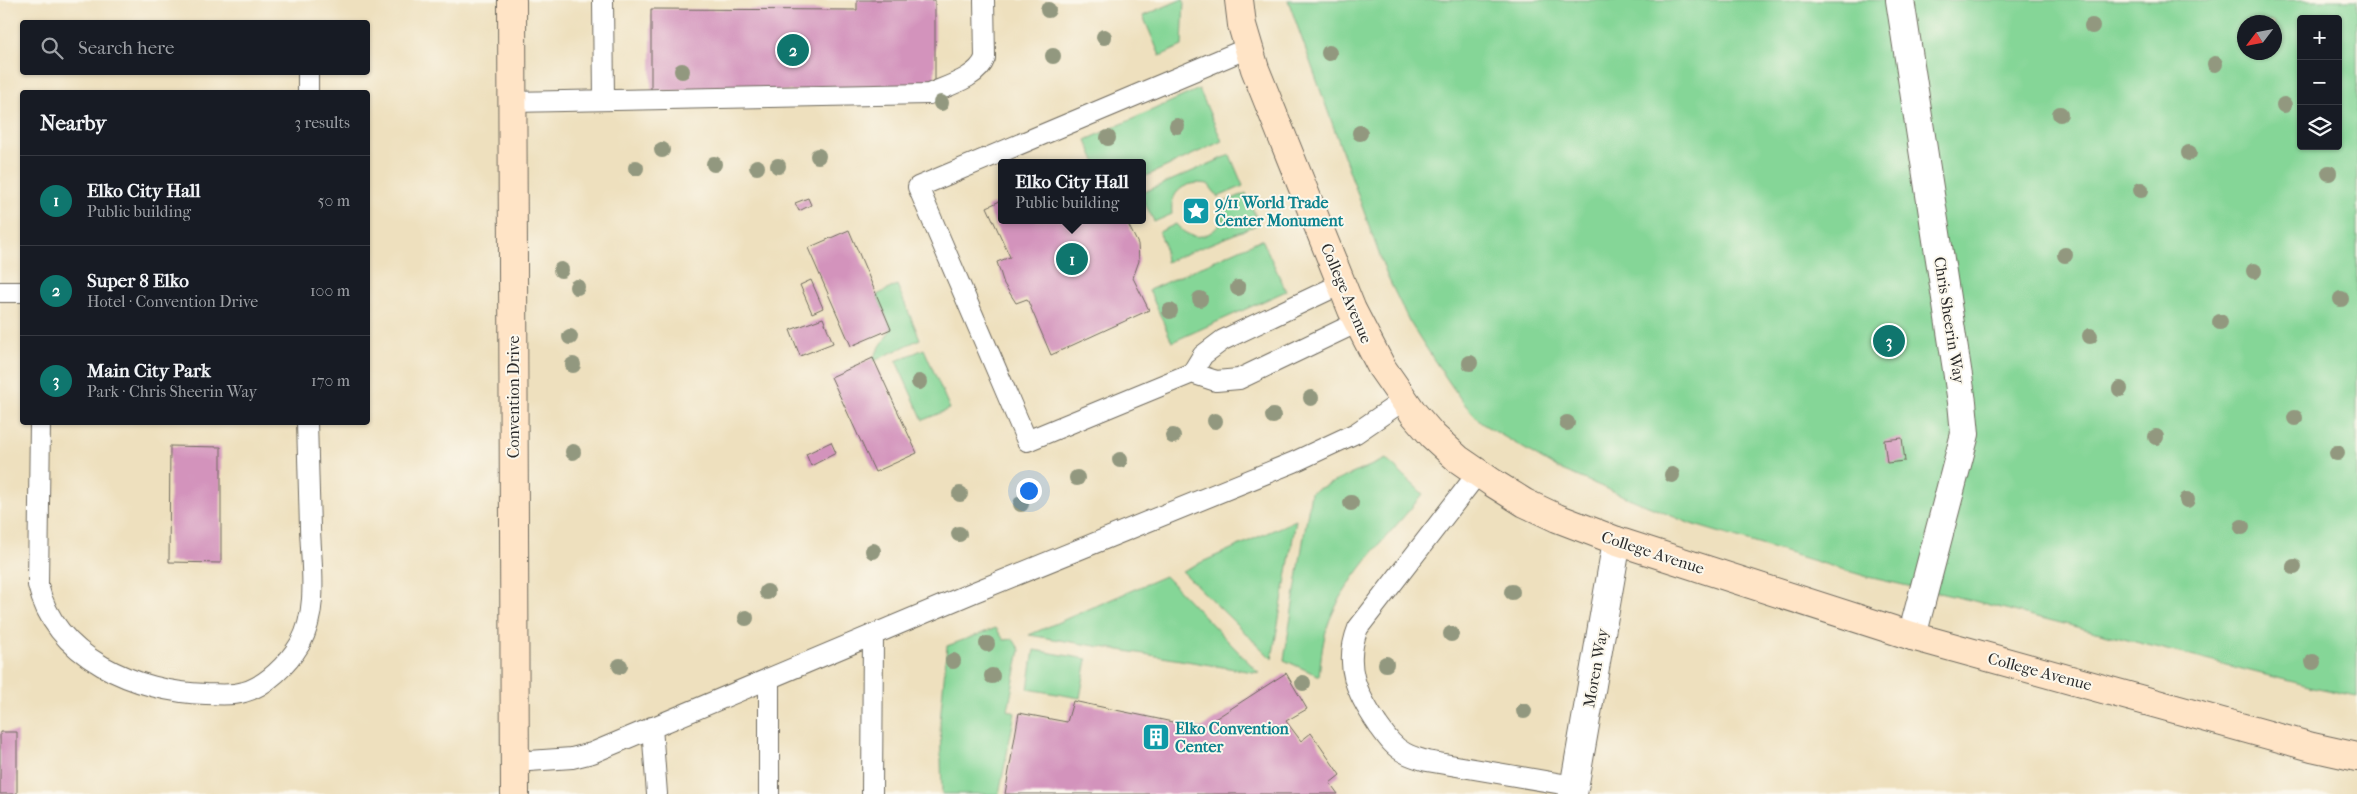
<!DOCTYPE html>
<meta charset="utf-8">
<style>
body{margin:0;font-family:"IM FELL French Canon",serif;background:#20242c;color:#f1f3f6}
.controls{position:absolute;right:15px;top:15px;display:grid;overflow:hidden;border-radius:5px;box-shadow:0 1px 4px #0004}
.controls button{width:45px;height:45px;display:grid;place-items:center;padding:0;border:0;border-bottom:1px solid #363941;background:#171b24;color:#f1f3f6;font:25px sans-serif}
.compass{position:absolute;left:2237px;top:15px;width:45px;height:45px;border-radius:50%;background:#171b24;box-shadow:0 1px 4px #0004;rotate:238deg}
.you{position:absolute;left:1028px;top:490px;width:18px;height:18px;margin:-12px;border:4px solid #fff;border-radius:50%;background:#1a73e8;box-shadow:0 0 0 8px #1a73e833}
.badge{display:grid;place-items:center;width:32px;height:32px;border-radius:50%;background:#0f766e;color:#fff;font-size:16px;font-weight:700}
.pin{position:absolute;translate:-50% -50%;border:2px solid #fff;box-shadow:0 1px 5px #0006}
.popup{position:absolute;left:998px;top:159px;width:148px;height:65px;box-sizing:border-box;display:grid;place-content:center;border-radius:5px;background:#171b24;filter:drop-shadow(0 1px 4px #0005);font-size:16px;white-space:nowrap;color:#9ea1a6}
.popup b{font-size:19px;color:#f1f3f6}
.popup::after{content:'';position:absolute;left:50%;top:100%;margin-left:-10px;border:10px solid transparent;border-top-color:#171b24}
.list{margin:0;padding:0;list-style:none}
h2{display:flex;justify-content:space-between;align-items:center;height:65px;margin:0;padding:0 20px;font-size:21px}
h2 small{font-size:16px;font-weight:400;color:#9ea1a6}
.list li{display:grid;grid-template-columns:32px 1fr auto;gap:15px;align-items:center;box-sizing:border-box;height:90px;padding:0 20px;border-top:1px solid #363941}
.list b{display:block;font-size:19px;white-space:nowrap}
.list p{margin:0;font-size:16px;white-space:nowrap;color:#9ea1a6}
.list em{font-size:16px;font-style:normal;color:#9ea1a6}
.icon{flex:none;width:28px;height:28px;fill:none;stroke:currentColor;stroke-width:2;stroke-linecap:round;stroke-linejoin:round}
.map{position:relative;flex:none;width:2357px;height:794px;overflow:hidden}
.search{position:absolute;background:#171b24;box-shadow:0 1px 4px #0004;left:20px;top:20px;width:350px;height:55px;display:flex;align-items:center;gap:12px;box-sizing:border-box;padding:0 18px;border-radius:5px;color:#9ea1a6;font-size:19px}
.panel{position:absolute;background:#171b24;box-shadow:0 1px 4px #0004;left:20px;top:90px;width:350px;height:335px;border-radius:5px}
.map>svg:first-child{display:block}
.green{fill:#85d697;stroke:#588061;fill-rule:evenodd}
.building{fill:#d393bc}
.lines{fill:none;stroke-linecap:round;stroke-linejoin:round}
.lane-casing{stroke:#6f6a5e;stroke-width:22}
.street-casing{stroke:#6f6a5e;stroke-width:30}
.secondary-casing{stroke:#6f6a5e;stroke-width:30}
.lane{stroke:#fff;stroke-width:20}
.street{stroke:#fff;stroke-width:28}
.secondary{stroke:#ffe4c6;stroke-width:28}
.tree{fill:#92987f}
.labels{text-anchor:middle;stroke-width:4;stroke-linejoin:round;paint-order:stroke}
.culture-label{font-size:16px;font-weight:bold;fill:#0d838f;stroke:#fbf7ec;text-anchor:start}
.street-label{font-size:16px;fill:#2b2b2b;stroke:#fbf7ec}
</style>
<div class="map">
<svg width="2357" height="794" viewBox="0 0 2357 794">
<rect width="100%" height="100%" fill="#fbf7ec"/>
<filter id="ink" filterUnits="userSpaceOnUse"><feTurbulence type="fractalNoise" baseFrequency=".02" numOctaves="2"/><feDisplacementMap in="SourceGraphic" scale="10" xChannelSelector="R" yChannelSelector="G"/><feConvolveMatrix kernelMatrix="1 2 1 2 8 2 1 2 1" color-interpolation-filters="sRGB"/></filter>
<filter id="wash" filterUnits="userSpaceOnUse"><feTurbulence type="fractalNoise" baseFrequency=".0096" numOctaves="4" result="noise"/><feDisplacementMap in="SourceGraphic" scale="20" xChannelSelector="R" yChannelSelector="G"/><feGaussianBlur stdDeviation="1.12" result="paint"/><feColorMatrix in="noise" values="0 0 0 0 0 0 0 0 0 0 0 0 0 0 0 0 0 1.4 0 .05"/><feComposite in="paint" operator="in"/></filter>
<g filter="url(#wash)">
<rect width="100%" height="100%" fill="#eee0be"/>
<!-- green -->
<path class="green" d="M1180 0H1184L1182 46 1160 56 1143 16Z
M1288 0H2357V696L2313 687 1970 600 1868 577 1691 524 1557 468 1481 423 1462 401 1434 360 1409 321 1387 276ZM2301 19H2338V146H2301ZM2244 22H2274V52H2244Z
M1199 89 1222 141 1142 178V163H1096L1086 140Z
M1230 155 1243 186 1218 197 1208 184C1186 180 1169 191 1172 214L1154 222C1151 212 1142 203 1142 193Z
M1246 193 1259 224 1166 262 1164 243 1159 232 1176 224C1191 243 1210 239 1223 220L1221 204Z
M1262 239 1286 291 1172 342 1149 290Z
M897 285 920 339 874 361 873 358 891 329 877 295Z
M924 349 950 409 923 420 896 361Z
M1386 459 1423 494C1391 533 1350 572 1330 619 1323 637 1321 657 1319 676L1284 660 1311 492Z
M1296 520 1272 659 1182 571Z
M1165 576 1259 673 1029 635Z
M996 628 1004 640 1013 639 1020 650 1008 710 1015 713 999 794H942L940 721 947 646Z
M1034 650 1087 659 1080 698 1028 689Z"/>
<g id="blocks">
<!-- building -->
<path class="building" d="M857 0H935V91H651V9L857 10Z
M808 198 811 205 799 211 795 203Z
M1002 200V220H1126L1138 244 1139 261 1133 278 1149 310 1051 355 1027 299 1016 303 1004 284 997 262 1010 257 987 207Z
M849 230 891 329 851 346 808 248Z
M811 280 823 308 812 313 800 285Z
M823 318 833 343 800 356 790 330Z
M873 358 917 453 875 472 831 377Z
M1902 438 1905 461 1887 463 1884 440Z
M831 442 836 453 811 466 806 454Z
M170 446 221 447V563L169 562Z
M1286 673 1307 709 1286 721 1301 741 1311 733 1340 775 1330 783 1338 794H1005L1019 713 1067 722 1073 701 1201 728Z
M0 732H17V794H0Z"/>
</g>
</g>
<g filter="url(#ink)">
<use href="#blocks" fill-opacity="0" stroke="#6f6a5e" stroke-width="1"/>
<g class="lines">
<!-- lane casing -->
<g class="lane-casing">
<path id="lane" d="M603 0 604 99
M1248 48 918 187 1027 441 1192 373 1203 355 1223 340 1341 284
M308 92V72
M512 102 929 94C947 86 978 78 985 58L984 0
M0 292H22
M1192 373 1216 381 1239 379 1358 322
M40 422 38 585C55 658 137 692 206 694 218 694 232 696 244 692 266 686 288 664 300 644 319 610 311 565 310 528 309 493 308 458 307 422
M1478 473 1358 628C1343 666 1357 694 1378 725 1386 736 1393 747 1405 753 1412 757 1420 759 1427 761L1574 786
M769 678V794
M652 727 657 794
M515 762 572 758 592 753 972 593 1294 462 1356 433 1404 400
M872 794 873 634"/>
</g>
<!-- street casing -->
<g class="street-casing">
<path id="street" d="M1900 0 1962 402 1965 434 1912 636
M1573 794 1617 541"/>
</g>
<!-- secondary casing -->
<g class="secondary-casing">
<path id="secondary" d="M512 0 515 794
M1239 0 1242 25 1255 69 1352 310 1382 368 1414 414 1433 436 1458 459 1493 483 1525 503 1557 518 1617 541 1912 636 2312 747 2357 757"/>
</g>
<!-- lane -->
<use href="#lane" class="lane"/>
<!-- street -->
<use href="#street" class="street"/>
<!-- secondary -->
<use href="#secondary" class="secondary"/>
</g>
<!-- trees -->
<g class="tree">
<circle cx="1048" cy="10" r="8"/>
<circle cx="2092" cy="26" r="8"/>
<circle cx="1104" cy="37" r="8"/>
<circle cx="1329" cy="53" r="8"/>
<circle cx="1053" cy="56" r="8"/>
<circle cx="2215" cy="64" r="8"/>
<circle cx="682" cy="71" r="8"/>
<circle cx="941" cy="103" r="8"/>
<circle cx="2284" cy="105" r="8"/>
<circle cx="2060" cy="114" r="8"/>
<circle cx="1177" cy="126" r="8"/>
<circle cx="1360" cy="133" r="8"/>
<circle cx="1108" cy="138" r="8"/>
<circle cx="662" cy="150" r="8"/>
<circle cx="2189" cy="153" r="8"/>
<circle cx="818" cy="156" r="8"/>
<circle cx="714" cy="164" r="8"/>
<circle cx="778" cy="166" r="8"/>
<circle cx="757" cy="167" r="8"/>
<circle cx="636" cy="168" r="8"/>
<circle cx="2329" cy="173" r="8"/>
<circle cx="2141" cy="190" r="8"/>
<circle cx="2065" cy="255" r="8"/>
<circle cx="561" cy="270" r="8"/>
<circle cx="2254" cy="271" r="8"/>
<circle cx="577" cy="287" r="8"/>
<circle cx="1238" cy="288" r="8"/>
<circle cx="1200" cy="299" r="8"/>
<circle cx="2341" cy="299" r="8"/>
<circle cx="1170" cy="311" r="8"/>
<circle cx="2220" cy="322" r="8"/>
<circle cx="2090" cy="336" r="8"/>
<circle cx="570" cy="337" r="8"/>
<circle cx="1470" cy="363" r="8"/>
<circle cx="573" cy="365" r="8"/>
<circle cx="919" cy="382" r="8"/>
<circle cx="2120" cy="389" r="8"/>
<circle cx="1311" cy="398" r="8"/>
<circle cx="1273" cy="416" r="8"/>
<circle cx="2295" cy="418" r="8"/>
<circle cx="1215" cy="421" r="8"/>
<circle cx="1567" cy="423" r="8"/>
<circle cx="1173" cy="436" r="8"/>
<circle cx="2156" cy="437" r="8"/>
<circle cx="573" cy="452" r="8"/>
<circle cx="2337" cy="453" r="8"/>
<circle cx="1120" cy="460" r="8"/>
<circle cx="1672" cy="475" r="8"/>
<circle cx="1077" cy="478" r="8"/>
<circle cx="960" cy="494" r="8"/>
<circle cx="2187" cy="500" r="8"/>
<circle cx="1351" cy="503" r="8"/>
<circle cx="1021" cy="504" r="8"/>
<circle cx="2242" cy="527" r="8"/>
<circle cx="959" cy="534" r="8"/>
<circle cx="873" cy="551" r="8"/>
<circle cx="2294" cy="567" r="8"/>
<circle cx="767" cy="592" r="8"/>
<circle cx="1512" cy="592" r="8"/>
<circle cx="746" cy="618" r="8"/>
<circle cx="1451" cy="634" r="8"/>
<circle cx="987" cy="644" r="8"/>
<circle cx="953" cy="661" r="8"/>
<circle cx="2313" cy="662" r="8"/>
<circle cx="1386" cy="664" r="8"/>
<circle cx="620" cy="666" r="8"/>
<circle cx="992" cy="676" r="8"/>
<circle cx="1303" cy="683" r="8"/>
<circle cx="1524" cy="711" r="8"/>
</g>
</g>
<!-- icons -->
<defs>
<g id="sight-square" transform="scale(1.4375)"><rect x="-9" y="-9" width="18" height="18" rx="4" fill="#0f9aa8" stroke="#fbf7ec"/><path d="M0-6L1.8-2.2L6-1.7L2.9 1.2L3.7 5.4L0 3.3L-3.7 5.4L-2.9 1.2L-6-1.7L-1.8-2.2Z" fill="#fff"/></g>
<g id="building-square" transform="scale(1.4375)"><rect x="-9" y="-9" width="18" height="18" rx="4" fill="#0f9aa8" stroke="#fbf7ec"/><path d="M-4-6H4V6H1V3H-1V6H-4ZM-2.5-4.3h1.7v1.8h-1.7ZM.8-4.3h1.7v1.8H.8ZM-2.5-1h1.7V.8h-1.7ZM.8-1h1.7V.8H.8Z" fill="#fff"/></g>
</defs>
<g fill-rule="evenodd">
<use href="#sight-square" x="1196" y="211"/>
<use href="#building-square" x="1156" y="737"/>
</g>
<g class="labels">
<!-- culture labels -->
<g class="culture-label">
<text x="1215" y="208">9/11 World Trade<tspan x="1215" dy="18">Center Monument</tspan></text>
<text x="1175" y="734">Elko Convention<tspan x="1175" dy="18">Center</tspan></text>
</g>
<!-- street labels -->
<g class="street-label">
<text transform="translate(1347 293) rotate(67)" y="6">College Avenue</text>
<text transform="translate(1950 320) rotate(81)" y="6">Chris Sheerin Way</text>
<text transform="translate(513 397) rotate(-90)" y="6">Convention Drive</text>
<text transform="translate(1653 552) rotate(18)" y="6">College Avenue</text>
<text transform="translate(1595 668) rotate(-80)" y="6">Moren Way</text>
<text transform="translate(2040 671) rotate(15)" y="6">College Avenue</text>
</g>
</g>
</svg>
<div class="controls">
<button>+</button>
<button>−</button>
<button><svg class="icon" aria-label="layers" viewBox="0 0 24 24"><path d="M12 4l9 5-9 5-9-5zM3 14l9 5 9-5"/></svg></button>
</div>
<svg class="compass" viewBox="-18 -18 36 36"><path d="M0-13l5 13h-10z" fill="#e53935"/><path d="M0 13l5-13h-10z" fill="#9ea1a6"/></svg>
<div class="you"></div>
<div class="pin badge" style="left:1072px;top:259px">1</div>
<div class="popup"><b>Elko City Hall</b>Public building</div>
<div class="pin badge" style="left:793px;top:50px">2</div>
<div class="pin badge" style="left:1889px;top:341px">3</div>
<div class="search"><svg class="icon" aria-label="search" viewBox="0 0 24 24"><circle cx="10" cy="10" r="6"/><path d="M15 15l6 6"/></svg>Search here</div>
<section class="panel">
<h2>Nearby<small>3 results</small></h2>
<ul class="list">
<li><span class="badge">1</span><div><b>Elko City Hall</b><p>Public building</p></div><em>50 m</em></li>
<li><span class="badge">2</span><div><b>Super 8 Elko</b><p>Hotel · Convention Drive</p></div><em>100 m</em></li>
<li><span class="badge">3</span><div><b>Main City Park</b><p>Park · Chris Sheerin Way</p></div><em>170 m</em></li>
</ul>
</section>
</div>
